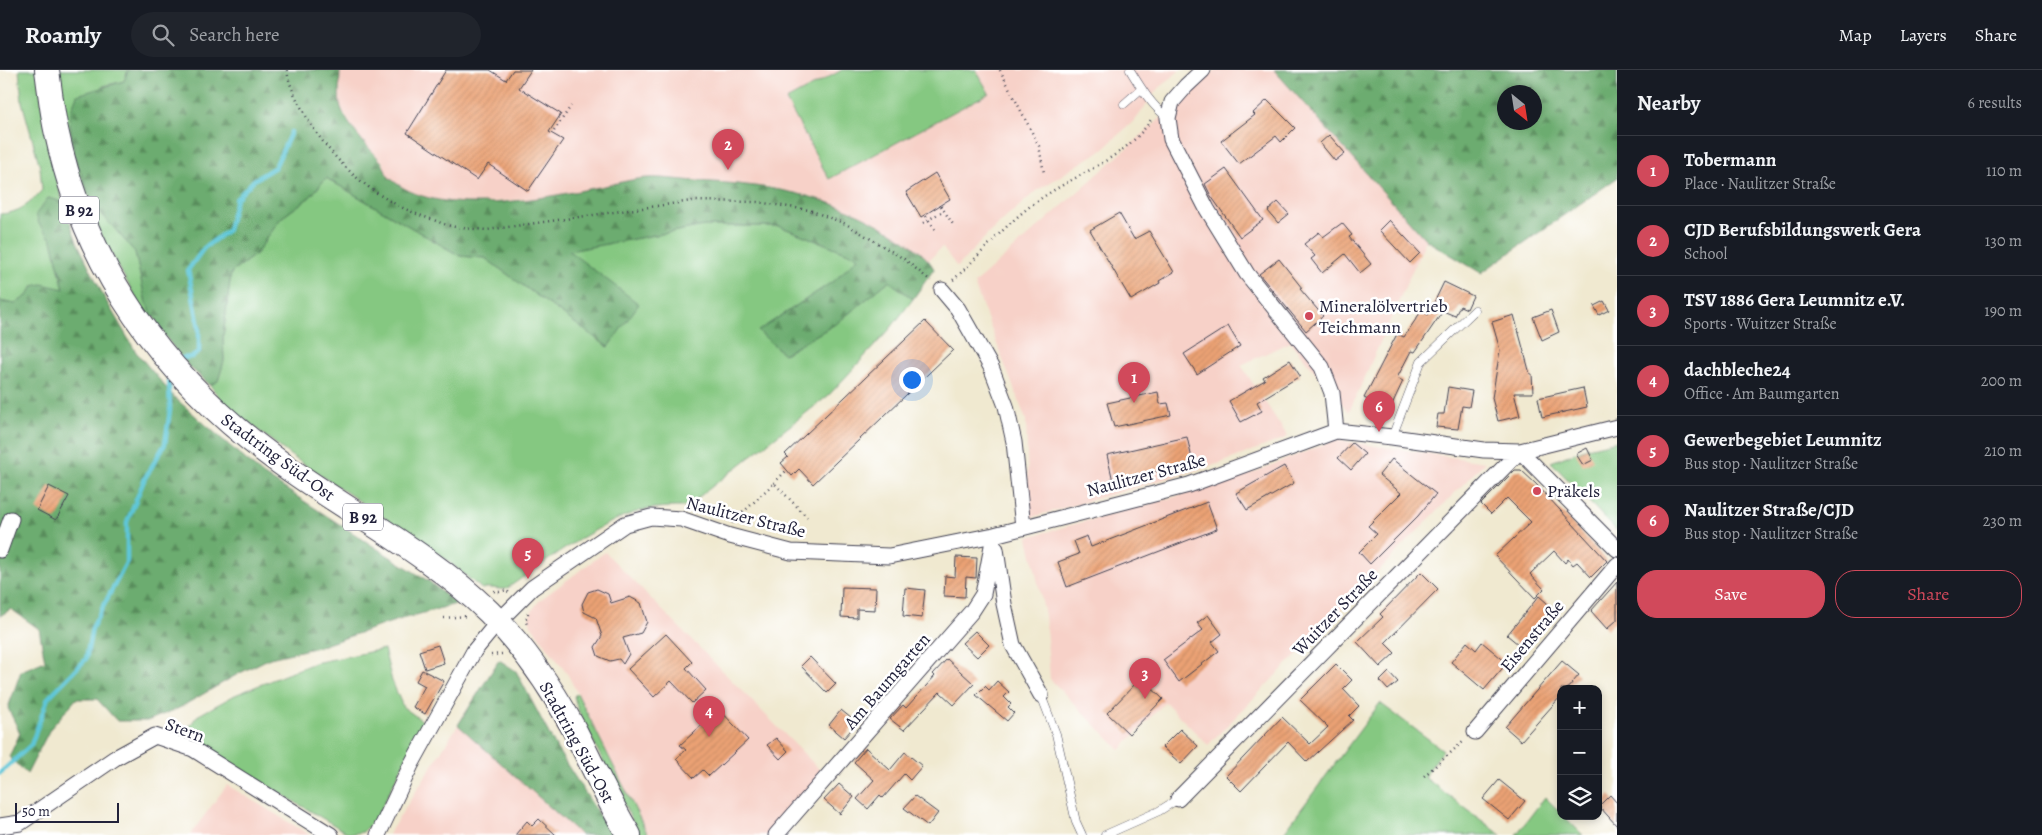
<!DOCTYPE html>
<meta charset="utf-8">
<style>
body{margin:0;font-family:Alegreya,serif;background:#20242c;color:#f1f3f6}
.controls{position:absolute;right:15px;bottom:15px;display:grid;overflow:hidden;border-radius:10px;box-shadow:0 2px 8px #0003}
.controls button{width:45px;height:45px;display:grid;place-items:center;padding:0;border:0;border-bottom:1px solid #363941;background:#171b24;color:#f1f3f6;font:25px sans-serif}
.compass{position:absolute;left:1497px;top:15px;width:45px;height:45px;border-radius:50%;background:#171b24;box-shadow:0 2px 8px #0003;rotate:150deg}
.scale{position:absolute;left:15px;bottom:12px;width:104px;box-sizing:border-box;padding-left:5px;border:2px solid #22223b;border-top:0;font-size:14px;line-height:18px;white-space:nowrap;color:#22223b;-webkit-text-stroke:4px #fff;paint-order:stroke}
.you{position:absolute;left:911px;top:309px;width:18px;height:18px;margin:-12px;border:4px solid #fff;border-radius:50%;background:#1a73e8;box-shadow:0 0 0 8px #1a73e833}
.badge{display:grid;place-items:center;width:32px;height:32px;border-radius:50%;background:#d1495b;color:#fff;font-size:16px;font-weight:700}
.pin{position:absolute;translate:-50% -41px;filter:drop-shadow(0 1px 2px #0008)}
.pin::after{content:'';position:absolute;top:26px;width:18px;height:15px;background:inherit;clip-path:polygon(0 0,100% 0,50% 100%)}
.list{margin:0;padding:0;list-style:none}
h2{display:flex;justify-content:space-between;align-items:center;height:65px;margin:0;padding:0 20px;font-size:21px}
h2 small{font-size:16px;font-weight:400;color:#9ea1a6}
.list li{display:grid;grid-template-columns:32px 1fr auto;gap:15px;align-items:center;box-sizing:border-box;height:70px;padding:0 20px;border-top:1px solid #363941}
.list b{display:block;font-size:19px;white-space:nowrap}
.list p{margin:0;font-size:16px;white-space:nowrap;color:#9ea1a6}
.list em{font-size:16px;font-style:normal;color:#9ea1a6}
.actions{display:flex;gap:10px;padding:15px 20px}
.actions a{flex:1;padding:11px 0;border:1px solid #d1495b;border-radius:20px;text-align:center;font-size:18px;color:#d1495b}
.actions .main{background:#d1495b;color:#fff}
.icon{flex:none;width:28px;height:28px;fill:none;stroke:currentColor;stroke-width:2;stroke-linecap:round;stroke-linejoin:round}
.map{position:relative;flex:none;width:1617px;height:765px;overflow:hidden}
header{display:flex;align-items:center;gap:30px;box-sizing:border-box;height:70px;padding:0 25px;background:#171b24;border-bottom:1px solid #363941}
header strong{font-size:24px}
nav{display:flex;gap:28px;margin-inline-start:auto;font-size:18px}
.search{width:350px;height:45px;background:#20242c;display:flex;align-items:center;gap:12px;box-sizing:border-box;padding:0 18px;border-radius:28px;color:#9ea1a6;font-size:19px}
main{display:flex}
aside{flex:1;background:#171b24}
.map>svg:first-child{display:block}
.built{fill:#f7d1c8}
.green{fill:#85c881;stroke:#54755e}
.forest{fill:url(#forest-firs);stroke:#476755;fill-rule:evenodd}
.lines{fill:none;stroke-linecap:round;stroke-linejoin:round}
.stream{stroke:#5dc6d8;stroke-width:4.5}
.building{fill:url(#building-hatch)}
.service-casing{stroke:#414051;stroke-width:9}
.minor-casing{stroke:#414051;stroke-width:17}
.primary-casing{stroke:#414051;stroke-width:26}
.path{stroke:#414051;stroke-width:2.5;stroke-dasharray:1 4;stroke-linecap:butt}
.service{stroke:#fff;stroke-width:8}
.minor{stroke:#fff;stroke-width:15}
.primary{stroke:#fff;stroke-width:24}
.poi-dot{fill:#d1495b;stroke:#fff;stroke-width:2}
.labels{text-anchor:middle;stroke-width:5;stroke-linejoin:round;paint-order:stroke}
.shield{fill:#fff;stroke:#646476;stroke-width:1}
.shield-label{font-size:16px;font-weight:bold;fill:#22223b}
.poi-label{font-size:18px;fill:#22223b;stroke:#fff;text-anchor:start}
.street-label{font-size:18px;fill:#22223b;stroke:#fff}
</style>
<header>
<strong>Roamly</strong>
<div class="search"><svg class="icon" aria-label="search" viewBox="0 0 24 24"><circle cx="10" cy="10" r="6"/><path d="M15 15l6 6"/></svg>Search here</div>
<nav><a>Map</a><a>Layers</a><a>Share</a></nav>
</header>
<main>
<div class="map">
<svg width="1617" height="765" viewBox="0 0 1617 765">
<defs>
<pattern id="forest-firs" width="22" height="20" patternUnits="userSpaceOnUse" patternTransform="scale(1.25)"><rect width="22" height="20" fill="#6cac6f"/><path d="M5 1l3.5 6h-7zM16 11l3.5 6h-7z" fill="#588c5c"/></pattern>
<pattern id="building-hatch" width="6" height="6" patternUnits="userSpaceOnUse" patternTransform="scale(1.25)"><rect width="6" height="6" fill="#eba274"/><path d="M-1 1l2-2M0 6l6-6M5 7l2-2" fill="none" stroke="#c98b65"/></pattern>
</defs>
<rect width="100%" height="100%" fill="#fff"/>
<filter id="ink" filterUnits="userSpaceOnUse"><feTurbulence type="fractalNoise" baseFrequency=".02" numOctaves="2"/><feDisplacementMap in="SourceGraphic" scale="10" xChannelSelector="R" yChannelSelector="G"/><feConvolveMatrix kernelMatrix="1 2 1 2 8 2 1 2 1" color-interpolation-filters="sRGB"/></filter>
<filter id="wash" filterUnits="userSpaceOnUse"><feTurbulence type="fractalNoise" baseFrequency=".0096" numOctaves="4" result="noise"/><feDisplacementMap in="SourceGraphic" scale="20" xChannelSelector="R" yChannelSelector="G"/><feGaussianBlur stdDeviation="1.12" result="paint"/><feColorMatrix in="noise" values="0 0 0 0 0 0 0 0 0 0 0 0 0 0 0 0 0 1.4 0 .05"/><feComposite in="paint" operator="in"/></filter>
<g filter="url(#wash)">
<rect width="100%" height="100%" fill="#f0e9d0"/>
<!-- built -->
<path class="built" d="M340 0H1180L1156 21 1137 48 1103 79 1035 122 991 161 957 197 942 177 929 190 893 163 857 143 811 126 770 117 730 113 647 108 545 127 468 134 426 128 402 117 388 107 383 92 357 65 340 35Z
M1215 0H1274L1426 170 1349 342 1290 272 1241 295 1288 367 1221 393 1029 448 1026 350 974 214Z
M1335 370 1485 392 1208 675 1165 632 1120 680 1050 609 1045 545 1028 467 1229 412Z
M605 482 823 703 771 765H648L568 605 531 555 529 548 533 539 540 530Z
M458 655 581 765H388Z
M227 715 310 765H190Z"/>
<!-- green -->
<path class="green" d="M19 0H38C42 45 50 88 63 132L48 128 39 154 52 170 64 220 33 216 28 225 15 234 0 231V144C19 143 30 134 42 120L40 97 22 32Z
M57 0H128L124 11 103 16 94 135 135 182 146 233 154 247 148 250 94 152 68 71Z
M842 0H976L989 23 829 109 786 30Z
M326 108 460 186 485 188 608 277 568 181 704 156H779L859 187 835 210 759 261 784 284 837 253 889 211 913 229 890 259 829 325 686 437C670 437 655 437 640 441 598 452 543 494 506 519 497 520 490 516 482 519L438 483 290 385 224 334 210 315 218 311 224 291 223 267 231 203 256 184 281 148 310 127Z
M1617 371V461L1551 392 1587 378Z
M384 579 392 611 403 637 424 652 376 749 363 762 349 764 197 674 187 660 197 646 235 625 314 593Z
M577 623 648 765H639L577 638 574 626Z
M1380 633 1443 680 1424 707 1501 765H1282Z
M1545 727 1561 743V746H1564L1583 765H1516Z"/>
<!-- forest -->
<path class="forest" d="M128 0H340C340 11 338 24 340 34 344 52 367 76 379 89 385 94 384 103 390 108 436 151 543 128 599 117 615 114 631 109 647 108 663 107 680 110 696 111 758 114 817 122 872 151 891 162 924 179 934 199L913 229 889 211 837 253 784 284 758 261 835 210 859 187 779 156H704L569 181 639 234 608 277 485 188 460 186 326 108 310 127 281 148 256 184 231 203 223 267 224 291 218 311 210 315 186 294 164 265 146 233 135 182 93 134 75 87 69 47 77 25 124 11Z
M1274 0H1617V108L1481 203 1426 170ZM1534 22V52H1504V22Z
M48 128 63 132 77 172 105 229 136 282 175 328 261 403 376 478 430 512 456 534 398 550 318 577 270 588 238 604 179 638 147 651H117L97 629H76L50 659 27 704 9 687 20 663 8 638 21 601 45 591 39 559 11 539 0 546V231L15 234 28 225 33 216 42 214 64 219 52 170 39 154 36 144Z
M499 590 516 601 557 679 612 765H581L458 655Z"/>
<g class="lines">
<!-- stream -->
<path class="stream" d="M180 291 182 288 192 287 199 282V257L188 200 204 178 228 160 236 129 254 110 275 97 291 62
M0 703 31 675 48 628 86 589 92 558 127 491V452L145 408 165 374 170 340 169 311 173 304"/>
</g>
<g id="blocks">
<!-- building -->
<path class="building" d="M446 0H490L506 10 513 0H531L519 18 561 44 549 62 563 70 528 121 488 94 477 110 407 63Z
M1267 30 1295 58 1281 72 1276 66 1239 94 1221 71 1255 45 1253 43Z
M1329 65 1345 83 1335 91 1320 73Z
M1226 99 1263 150 1240 167 1211 126 1205 114Z
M935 103 950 129 921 147 906 122Z
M1278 132 1289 144 1278 153 1268 141Z
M1119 143 1134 169 1149 161 1174 202 1159 211 1160 213 1131 230 1090 160Z
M1389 150 1420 183 1410 193 1379 160Z
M1342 153 1352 165 1349 167 1371 194 1360 203 1345 184 1322 203 1311 189 1315 186 1304 174 1319 162 1323 167Z
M1279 189 1302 218 1300 219 1323 246 1306 261 1259 204Z
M1444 212 1473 226 1467 239 1460 236 1455 246 1443 241 1415 282 1411 281 1397 308 1403 311 1389 341 1364 328 1397 264 1404 267 1422 240 1428 245Z
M1604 231 1609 240 1599 245 1594 236Z
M1551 240 1559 262 1542 270 1533 247Z
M1514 245 1530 304H1532L1533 323H1514L1520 346 1498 351 1492 328 1500 280 1492 252Z
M925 251 953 280 813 414 799 399 792 406 781 393 788 387 785 384Z
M1228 256 1240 276 1197 304 1184 284Z
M1290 290 1300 306 1257 332 1262 341 1241 352 1229 331 1265 310 1263 307Z
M1448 317 1472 321 1469 337 1462 336 1458 359 1436 357 1438 344H1444Z
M1583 318 1587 337 1542 347 1538 328Z
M1158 322 1160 334 1168 333 1171 345 1114 357 1107 333Z
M1187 367 1193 393 1113 411 1107 385Z
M1352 373 1365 384 1351 400 1338 388Z
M1587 378 1593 390 1583 395 1576 384Z
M1392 389 1436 424 1418 446 1370 494 1359 482 1377 464 1368 456 1401 423 1379 405Z
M1284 396 1294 413 1247 440 1236 423Z
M1515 400H1521L1536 414 1607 491 1591 507 1577 492 1573 495 1568 489 1565 493 1554 481 1530 504 1544 519 1535 528 1495 486 1531 452 1507 428 1491 444 1481 434Z
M49 416 69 426 56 450 37 440Z
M1207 432 1217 459 1067 517 1058 492 1079 484 1074 471 1087 466 1091 477Z
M956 487 977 488 976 508 966 507 965 527 944 526 945 506 955 507Z
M1421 502 1438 519 1385 573 1395 583 1380 597 1357 572 1383 547 1380 544Z
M1617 512V550L1607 559 1591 541Z
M842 517 876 518 875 540 857 539V548L841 547Z
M905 518 925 520 922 548 903 546Z
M597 519 608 524 611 533 630 527 641 533 647 552 641 563 623 568 629 584 623 594 619 589 610 591 598 586 595 577 602 566 596 548 584 542 582 534 588 522Z
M1539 526 1556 541 1524 579 1507 565Z
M1208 545 1222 564 1212 572 1219 581 1179 612 1163 590 1203 560 1197 553Z
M975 561 989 575 977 587 962 573Z
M666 564 692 592 686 598 706 620 692 633 671 611 654 627 628 599Z
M1467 572 1476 580 1482 572 1507 593 1484 620 1451 592Z
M438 575 444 593 425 599 419 581Z
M810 587 836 614 827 623 801 596Z
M947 589 974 614 954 635 940 622 904 660 890 649 903 635 906 638 935 606 933 604Z
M1562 591 1579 605 1567 619H1561V626L1521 671 1505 657Z
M1336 594 1352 610 1343 619 1359 636 1349 646 1353 650 1307 692 1288 672 1241 721 1226 706 1282 647 1310 674 1328 657 1300 630Z
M422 600 444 611 425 644 413 637 425 616 416 611Z
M1389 602 1398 612 1388 620 1380 611Z
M1141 608 1163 629 1129 664 1107 643Z
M997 611 1009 622 1004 627 1011 634 1008 637 1014 643 1007 651 976 625 985 616 989 620Z
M719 639 748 670 709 706 703 700 694 708 676 689 686 680 680 675Z
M841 640 857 653 844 668 829 655Z
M1180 659 1198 676 1181 694 1162 677Z
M776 668 788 681 780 689 767 675Z
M866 678 890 700 905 682 922 696 910 710 904 704 883 728 880 725 868 739 857 729 874 710 854 692Z
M1499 710 1525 731 1509 750 1483 729Z
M839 714 854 727 840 744 824 730Z
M1610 725 1617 733V756L1599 736Z
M915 726 938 743 928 756 904 738Z
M539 749 556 765H515L527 751 532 756Z"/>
</g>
</g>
<g filter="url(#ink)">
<use href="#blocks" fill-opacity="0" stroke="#414051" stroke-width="1"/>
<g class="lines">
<!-- service casing -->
<g class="service-casing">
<path id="service" d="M1130 0C1141 18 1151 35 1168 48
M1124 34 1141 19
M1392 367 1421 292 1475 240
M1041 625 1056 664 1076 752 1082 765
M1105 765 1159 741 1178 729"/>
</g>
<!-- minor casing -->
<g class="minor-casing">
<path id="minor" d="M1203 0 1186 16 1172 32 1168 48 1171 69 1207 139 1247 204 1322 297 1332 323 1336 361
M942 220 958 239 991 297 1006 336 1014 372 1023 457
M1520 381 1617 479
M996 479 1004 534 1013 575 1041 625
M0 480 11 449
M1475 662 1617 495
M1178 729 1520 381
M0 756 20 753 115 688 155 666 193 679 331 765
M378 765 411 695 474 581 498 552 532 518 625 454 651 447 681 449 730 466 791 482 889 486 994 465 1189 415 1336 361 1392 367 1484 380 1520 381 1617 357
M776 765 972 541 983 524 994 465"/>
</g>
<!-- primary casing -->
<g class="primary-casing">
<path id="primary" d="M47 0C50 21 52 43 57 64 86 199 164 307 274 388 345 441 426 480 489 542 523 576 551 617 574 659 592 694 608 731 629 765"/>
</g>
<!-- path -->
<path class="path" d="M287 0C289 18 301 37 310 53 339 99 381 134 434 150 441 153 448 156 456 157 466 159 476 159 487 160L692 131 757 132 809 140 846 154 904 189 931 211
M1000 0 1039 76 1044 103
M554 61 571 36
M941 136 954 156
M926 146 936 161
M923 153 943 141
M953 210C981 185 1005 154 1036 132 1074 104 1127 89 1152 48
M774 413 787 400
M732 453 774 413 807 447
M494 521 499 522 507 520 509 523
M528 543 526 552 528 557
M444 548 467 546
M491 585 502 584
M1424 706 1464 671"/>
<!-- service -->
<use href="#service" class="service"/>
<!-- minor -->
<use href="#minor" class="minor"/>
<!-- primary -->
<use href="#primary" class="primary"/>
</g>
</g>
<!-- markers -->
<g class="poi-dot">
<circle cx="1309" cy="246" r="5"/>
<circle cx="1537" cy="421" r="5"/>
</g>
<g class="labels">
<!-- shield labels -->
<g class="shield">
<rect x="59" y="126.5" width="40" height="27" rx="4"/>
<rect x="343" y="433.5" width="40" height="27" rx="4"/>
</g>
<g class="shield-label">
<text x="79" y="146">B 92</text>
<text x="363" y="453">B 92</text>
</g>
<!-- poi labels -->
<g class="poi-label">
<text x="1319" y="242">Mineralölvertrieb<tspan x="1319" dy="21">Teichmann</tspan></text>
<text x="1547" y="427">Präkels</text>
</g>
<!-- street labels -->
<g class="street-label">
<text transform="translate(278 387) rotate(36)" y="6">Stadtring Süd-Ost</text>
<text transform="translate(1146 405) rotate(-15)" y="6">Naulitzer Straße</text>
<text transform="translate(746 447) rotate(14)" y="6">Naulitzer Straße</text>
<text transform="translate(1335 542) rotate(-46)" y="6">Wuitzer Straße</text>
<text transform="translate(1532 566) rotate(-50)" y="6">Eisenstraße</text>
<text transform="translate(887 611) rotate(-49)" y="6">Am Baumgarten</text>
<text transform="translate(185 660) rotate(20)" y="6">Stern</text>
<text transform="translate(577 672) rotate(61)" y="6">Stadtring Süd-Ost</text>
</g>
</g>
</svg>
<div class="controls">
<button>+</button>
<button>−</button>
<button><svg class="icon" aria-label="layers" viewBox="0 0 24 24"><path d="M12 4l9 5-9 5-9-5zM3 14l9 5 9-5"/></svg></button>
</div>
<svg class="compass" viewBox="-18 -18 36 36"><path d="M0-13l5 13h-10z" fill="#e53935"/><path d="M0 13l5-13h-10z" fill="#9ea1a6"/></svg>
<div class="scale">50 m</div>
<div class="you"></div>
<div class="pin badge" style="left:1134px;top:333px">1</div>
<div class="pin badge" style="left:728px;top:100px">2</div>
<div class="pin badge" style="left:1145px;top:629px">3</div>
<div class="pin badge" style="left:709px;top:667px">4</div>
<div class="pin badge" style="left:528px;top:509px">5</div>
<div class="pin badge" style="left:1379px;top:362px">6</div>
</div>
<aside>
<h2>Nearby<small>6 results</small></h2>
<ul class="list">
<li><span class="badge">1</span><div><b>Tobermann</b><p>Place · Naulitzer Straße</p></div><em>110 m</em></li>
<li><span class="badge">2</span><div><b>CJD Berufsbildungswerk Gera</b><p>School</p></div><em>130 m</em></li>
<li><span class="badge">3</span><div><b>TSV 1886 Gera Leumnitz e.V.</b><p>Sports · Wuitzer Straße</p></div><em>190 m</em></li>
<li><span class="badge">4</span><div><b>dachbleche24</b><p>Office · Am Baumgarten</p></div><em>200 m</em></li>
<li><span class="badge">5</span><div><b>Gewerbegebiet Leumnitz</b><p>Bus stop · Naulitzer Straße</p></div><em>210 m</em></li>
<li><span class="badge">6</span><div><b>Naulitzer Straße/CJD</b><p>Bus stop · Naulitzer Straße</p></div><em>230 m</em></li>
</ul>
<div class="actions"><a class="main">Save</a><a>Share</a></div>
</aside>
</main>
